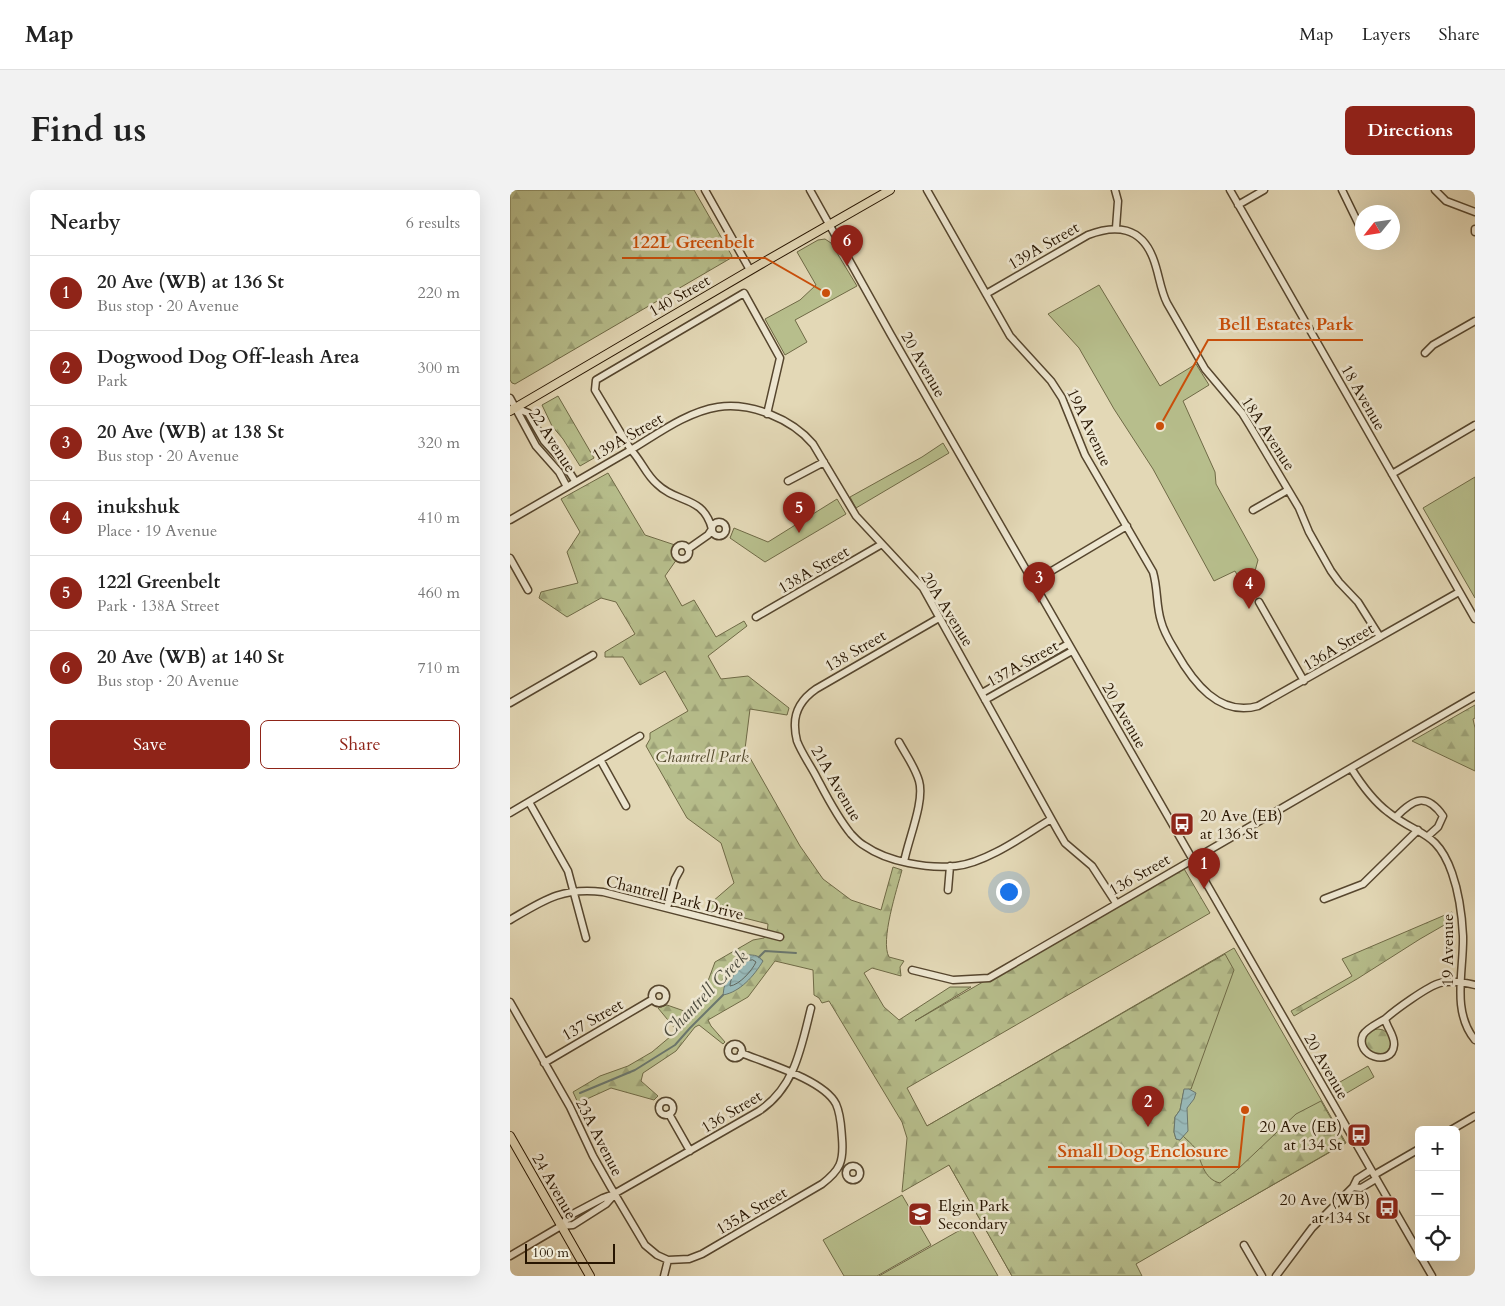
<!DOCTYPE html>
<meta charset="utf-8">
<style>
body{margin:0;font-family:Cardo,serif;background:#f2f2f2;color:#222}
.controls{position:absolute;right:15px;bottom:15px;display:grid;overflow:hidden;border-radius:8px;box-shadow:0 5px 20px #0002}
.controls button{width:45px;height:45px;display:grid;place-items:center;padding:0;border:0;border-bottom:1px solid #e0e0e0;background:#fff;color:#222;font:25px sans-serif}
.compass{position:absolute;left:845px;top:15px;width:45px;height:45px;border-radius:50%;background:#fff;box-shadow:0 5px 20px #0002;rotate:240deg}
.scale{position:absolute;left:15px;bottom:12px;width:90px;box-sizing:border-box;padding-left:5px;border:2px solid #271501;border-top:0;font-size:14px;line-height:18px;white-space:nowrap;color:#271501;-webkit-text-stroke:4px #ede6d0;paint-order:stroke}
.you{position:absolute;left:498px;top:701px;width:18px;height:18px;margin:-12px;border:4px solid #fff;border-radius:50%;background:#1a73e8;box-shadow:0 0 0 8px #1a73e833}
.badge{display:grid;place-items:center;width:32px;height:32px;border-radius:50%;background:#8f2418;color:#fff;font-size:16px;font-weight:700}
.pin{position:absolute;translate:-50% -41px;filter:drop-shadow(0 1px 2px #0008)}
.pin::after{content:'';position:absolute;top:26px;width:18px;height:15px;background:inherit;clip-path:polygon(0 0,100% 0,50% 100%)}
.list{margin:0;padding:0;list-style:none}
h2{display:flex;justify-content:space-between;align-items:center;height:65px;margin:0;padding:0 20px;font-size:21px}
h2 small{font-size:16px;font-weight:400;color:#767676}
.list li{display:grid;grid-template-columns:32px 1fr auto;gap:15px;align-items:center;box-sizing:border-box;height:75px;padding:0 20px;border-top:1px solid #e0e0e0}
.list b{display:block;font-size:19px;white-space:nowrap}
.list p{margin:0;font-size:16px;white-space:nowrap;color:#767676}
.list em{font-size:16px;font-style:normal;color:#767676}
.actions{display:flex;gap:10px;padding:15px 20px}
.actions a{flex:1;padding:11px 0;border:1px solid #8f2418;border-radius:8px;text-align:center;font-size:18px;color:#8f2418}
.actions .main{background:#8f2418;color:#fff}
.icon{flex:none;width:28px;height:28px;fill:none;stroke:currentColor;stroke-width:2;stroke-linecap:round;stroke-linejoin:round}
.map{position:relative;flex:none;width:965px;height:1086px;overflow:hidden;border-radius:8px}
header{display:flex;align-items:center;gap:30px;box-sizing:border-box;height:70px;padding:0 25px;background:#fff;border-bottom:1px solid #e0e0e0}
header strong{font-size:24px}
nav{display:flex;gap:28px;margin-inline-start:auto;font-size:18px}
.intro{display:flex;align-items:center;justify-content:space-between;box-sizing:border-box;height:120px;padding:0 30px}
h1{margin:0;font-size:35px}
.button{padding:12px 22px;border-radius:8px;background:#8f2418;color:#fff;font-size:18px;font-weight:700}
main{display:flex;gap:30px;padding:0 30px}
aside{flex:1;background:#fff;border-radius:8px;box-shadow:0 5px 20px #0002}
.map>svg:first-child{display:block}
.green{fill:#b7be8c;stroke:#6f6a46}
.forest{fill:url(#forest-firs);stroke:#6f6a46}
.water{fill:url(#water-waves);stroke:#6b776e}
.lines{fill:none;stroke-linecap:round;stroke-linejoin:round}
.shore{stroke:#60665c;stroke-width:1}
.stream{stroke:#6b776e;stroke-width:2}
.minor-casing{stroke:#56462e;stroke-width:9}
.major-casing{stroke:#271501;stroke-width:10}
.minor{stroke:#ede6d0;stroke-width:6}
.major{stroke:#e3d8b6;stroke-width:8}
.labels{text-anchor:middle;stroke-width:5;stroke-linejoin:round;paint-order:stroke}
.street-label{font-size:16px;fill:#271501;stroke:#ede6d0}
.park-label{font-size:16px;font-style:italic;fill:#52482b;stroke:#ede6d0}
.poi-label{font-size:16px;fill:#271501;stroke:#ede6d0;text-anchor:start}
.water-label{font-size:18px;font-style:italic;fill:#4f4e41;stroke:#ede6d0}
.leader{fill:none;stroke:#cb4f0a;stroke-width:2}
.callout-dot{fill:#cb4f0a;stroke:#ede6d0;stroke-width:2}
.callout-label{font-size:18px;text-anchor:middle;font-weight:bold;fill:#cb4f0a;stroke:#ede6d0;stroke-width:5;stroke-linejoin:round;paint-order:stroke}
</style>
<header>
<strong>Map</strong>
<nav><a>Map</a><a>Layers</a><a>Share</a></nav>
</header>
<div class="intro"><h1>Find us</h1><a class="button">Directions</a></div>
<main>
<aside>
<h2>Nearby<small>6 results</small></h2>
<ul class="list">
<li><span class="badge">1</span><div><b>20 Ave (WB) at 136 St</b><p>Bus stop · 20 Avenue</p></div><em>220 m</em></li>
<li><span class="badge">2</span><div><b>Dogwood Dog Off-leash Area</b><p>Park</p></div><em>300 m</em></li>
<li><span class="badge">3</span><div><b>20 Ave (WB) at 138 St</b><p>Bus stop · 20 Avenue</p></div><em>320 m</em></li>
<li><span class="badge">4</span><div><b>inukshuk</b><p>Place · 19 Avenue</p></div><em>410 m</em></li>
<li><span class="badge">5</span><div><b>122l Greenbelt</b><p>Park · 138A Street</p></div><em>460 m</em></li>
<li><span class="badge">6</span><div><b>20 Ave (WB) at 140 St</b><p>Bus stop · 20 Avenue</p></div><em>710 m</em></li>
</ul>
<div class="actions"><a class="main">Save</a><a>Share</a></div>
</aside>
<div class="map">
<svg width="965" height="1086" viewBox="0 0 965 1086">
<defs>
<pattern id="forest-firs" width="22" height="20" patternUnits="userSpaceOnUse" patternTransform="scale(1.25)"><rect width="22" height="20" fill="#b7be8c"/><path d="M5 1l3.5 6h-7zM16 11l3.5 6h-7z" fill="#9da277"/></pattern>
<pattern id="water-waves" width="16" height="10" patternUnits="userSpaceOnUse" patternTransform="scale(1.25)"><rect width="16" height="10" fill="#98b8b7"/><path d="M0 5q4-4 8 0t8 0" fill="none" stroke="#839d9c"/></pattern>
</defs>
<rect width="100%" height="100%" fill="#e3d8b6"/>
<filter id="stains"><feTurbulence type="fractalNoise" baseFrequency=".004" numOctaves="4"/><feColorMatrix values="0 0 0 0 .2 0 0 0 0 .09 0 0 0 0 .02 0 0 0 .5 -.17"/></filter>
<radialGradient id="worn" r=".72"><stop offset=".6" stop-color="#630" stop-opacity="0"/><stop offset="1" stop-color="#630" stop-opacity=".3"/></radialGradient>
<!-- green -->
<path class="green" d="M315 49 321 53 347 96 285 130 297 152 275 165 255 129 290 110 306 95 287 62 308 50Z
M589 95 650 196 686 174 699 195 673 211 705 282 706 294 748 370 742 392 746 401 739 406 725 381 704 391 643 279 604 219 569 158 538 124Z
M433 253 439 263 346 318 340 307 412 267Z
M965 287V408L913 318Z
M327 309 336 324 255 372 220 348 224 338 258 352Z
M724 758 836 953 604 1086H502L417 936Z
M858 876 864 887 830 907 823 896Z
M392 1005 421 1055 367 1086H334L313 1050Z
M459 1035 488 1086H369Z"/>
<!-- forest -->
<path class="forest" d="M0 0H184L222 66 221 68 5 194 2 193 0 190Z
M48 206 84 268 70 276 53 249 42 236 32 215Z
M98 283 135 345 165 355 163 362 167 369 155 386 172 416 184 410 206 447 234 431 237 436 198 466 211 489 238 486 279 518 277 525 240 519 235 559 290 656 313 689 341 710 371 720 383 677 392 680C387 699 370 751 379 767L394 771 390 777 391 786 362 778 354 783 374 817 389 830 440 797H461L405 831 673 677 700 723 397 898 417 936 715 764 724 780 681 899 674 900 670 920 665 927 664 942 666 949 670 950 673 946C677 950 682 954 685 958 692 971 693 989 710 993L727 980 786 924 811 911 835 953 626 1074 632 1086H502L439 975 392 1002 397 948 392 932 319 811 312 813 309 808 304 805 303 780 265 771 238 807 198 830 201 836 215 852 213 854 189 835 185 837 166 861 133 883 131 891 148 906 144 910 101 898 68 913 63 902 90 886 118 876 142 862 167 841 148 818 157 815 180 823 188 818 205 772 243 750 254 748 257 744 258 734 195 718 224 693 211 653 177 628 136 556 140 549V543L178 521 155 481 130 495 113 467H95V462L125 444 106 412 91 408 57 427 29 408 31 402 68 393 57 362 70 342 51 309Z
M965 515V528L963 529 965 538V581L902 551Z
M942 722 943 730 910 749 847 789 784 826 781 821 842 786 832 769Z
M855 852a13 13 0 1 1 26 0a13 13 0 1 1-26 0Z"/>
<!-- water -->
<path class="water" d="M234 765C242 765 248 764 253 771 244 786 230 802 213 805 215 786 221 779 234 765Z
M674 899H679L686 903 684 909 677 918 678 941 670 950 666 949 664 942 665 927 670 920Z"/>
<g class="lines">
<!-- shore -->
<path class="shore" d="M243 770 246 772C242 781 229 795 220 796 220 786 229 778 236 771Z"/>
<!-- stream -->
<path class="stream" d="M249 767 255 761 286 763
M70 903 125 880 165 855 180 838 213 805"/>
<!-- minor casing -->
<g class="minor-casing">
<path id="minor" d="M195 0 240 80
M300 0 381 145 909 1063
M417 0 500 146 541 191 552 208 575 265 643 382C648 399 646 415 651 431 654 443 660 452 666 462 683 492 709 527 748 516L949 402
M605 0 608 11 606 38
M720 0 965 429
M832 0 852 41
M925 0 936 11 965 22
M728 15 754 0
M965 39V42
M476 104 578 45C606 34 631 37 643 68 649 83 650 99 657 113L695 179 732 223 740 236 789 318 799 342 821 381 829 392 848 412 870 447
M915 163 923 155 965 131
M0 208 26 256 49 282 57 297
M6 218 18 223 34 251 53 272 65 291
M882 284 965 235
M278 291 314 272
M743 320 778 300
M0 330C40 307 80 284 119 261 146 245 176 222 208 217 241 212 282 229 303 254L346 326 413 398 548 641 555 653 582 676 606 713
M202 339a7 7 0 1 1 14 0a7 7 0 1 1-14 0Z
M165 362a7 7 0 1 1 14 0a7 7 0 1 1-14 0Z
M178 359 198 345 202 339C193 305 167 314 147 294 136 285 131 270 121 260L85 200 86 190 234 103 270 168 257 224
M0 368 18 400
M523 392 617 336
M749 412 794 491
M246 427 372 354
M429 428 306 499C293 508 284 520 285 537 285 542 286 547 287 551 292 564 301 576 307 588 317 607 327 627 341 644 345 648 349 653 355 656 378 672 418 679 446 676 476 673 515 645 541 629
M472 503 558 454
M475 510 562 461
M0 513 83 465
M389 552C396 565 405 577 409 591 415 611 398 650 394 672
M91 571 116 616
M841 578C851 594 862 610 878 622 908 646 927 640 942 683 949 703 952 725 953 746 954 780 941 821 965 850
M19 612 58 681 76 748
M0 623 130 546
M886 627C903 609 916 602 933 626L928 637 918 646
M438 700 440 676
M814 709 853 694 908 640
M157 718 165 689 170 680
M0 730C34 710 52 697 93 702L270 747
M402 780 443 790 479 788 965 506
M142 806a7 7 0 1 1 14 0a7 7 0 1 1-14 0Z
M0 812 60 917 83 966 100 996 135 1055 147 1065 158 1070 179 1069 192 1064 312 994C330 980 334 972 332 948 331 936 331 925 326 914 314 890 256 873 231 863
M875 829C877 838 885 846 884 855 882 878 844 866 853 845 857 838 869 833 875 829Z
M875 829C885 820 918 796 930 793 942 790 953 792 965 795
M218 861a7 7 0 1 1 14 0a7 7 0 1 1-14 0Z
M34 873 143 809
M149 918a7 7 0 1 1 14 0a7 7 0 1 1-14 0Z
M159 924 180 961
M941 940 965 926
M336 983a7 7 0 1 1 14 0a7 7 0 1 1-14 0Z
M864 985 909 959
M843 997 851 998 866 989
M51 1036 63 1035 96 1014 104 1005
M734 1055 752 1086
M0 1066 51 1036 59 1026 93 1008 104 1004 249 921C285 897 291 858 301 818
M911 1067 922 1086
M154 1086 158 1070
M766 1086 802 1038 843 997 847 989 861 980"/>
</g>
<!-- major casing -->
<g class="major-casing">
<path id="major" d="M0 221 256 71 380 0
M0 946 80 1086"/>
</g>
<!-- minor -->
<use href="#minor" class="minor"/>
<!-- major -->
<use href="#major" class="major"/>
</g>
<!-- icons -->
<defs>
<g id="bus-square" transform="scale(1.25)"><rect x="-9" y="-9" width="18" height="18" rx="4" fill="#8f2418" stroke="#ede6d0"/><path d="M-5-6H5V4H4V6H2V4H-2V6H-4V4H-5ZM-3.5-4V0h7V-4ZM-3.5 1.2v1.5H-2V1.2ZM2 1.2v1.5H3.5V1.2Z" fill="#fff"/></g>
<g id="school-square" transform="scale(1.25)"><rect x="-9" y="-9" width="18" height="18" rx="4" fill="#8f2418" stroke="#ede6d0"/><path d="M0-5L7-2L0 1L-7-2ZM-4 1L0 2.5L4 1V4Q0 6-4 4Z" fill="#fff"/></g>
</defs>
<g fill-rule="evenodd">
<use href="#bus-square" x="672" y="634"/>
<use href="#bus-square" x="849" y="945"/>
<use href="#bus-square" x="877" y="1018"/>
<use href="#school-square" x="410" y="1024"/>
</g>
<g class="labels">
<!-- street labels -->
<g class="street-label">
<text transform="translate(533 55) rotate(-30)" y="6">139A Street</text>
<text transform="translate(169 105) rotate(-30)" y="6">140 Street</text>
<text transform="translate(414 174) rotate(60)" y="6">20 Avenue</text>
<text transform="translate(854 207) rotate(60)" y="6">18 Avenue</text>
<text transform="translate(580 237) rotate(65)" y="6">19A Avenue</text>
<text transform="translate(759 243) rotate(57)" y="6">18A Avenue</text>
<text transform="translate(117 246) rotate(-30)" y="6">139A Street</text>
<text transform="translate(43 250) rotate(57)" y="6">22 Avenue</text>
<text transform="translate(303 379) rotate(-30)" y="6">138A Street</text>
<text transform="translate(438 419) rotate(58)" y="6">20A Avenue</text>
<text transform="translate(828 456) rotate(-30)" y="6">136A Street</text>
<text transform="translate(345 460) rotate(-30)" y="6">138 Street</text>
<text transform="translate(512 473) rotate(-29)" y="6">137A Street</text>
<text transform="translate(615 525) rotate(60)" y="6">20 Avenue</text>
<text transform="translate(327 593) rotate(60)" y="6">21A Avenue</text>
<text transform="translate(629 684) rotate(-30)" y="6">136 Street</text>
<text transform="translate(165 707) rotate(14)" y="6">Chantrell Park Drive</text>
<text transform="translate(937 760) rotate(-90)" y="6">19 Avenue</text>
<text transform="translate(82 829) rotate(-30)" y="6">137 Street</text>
<text transform="translate(817 876) rotate(60)" y="6">20 Avenue</text>
<text transform="translate(221 921) rotate(-31)" y="6">136 Street</text>
<text transform="translate(90 947) rotate(63)" y="6">23A Avenue</text>
<text transform="translate(45 996) rotate(60)" y="6">24 Avenue</text>
<text transform="translate(241 1020) rotate(-30)" y="6">135A Street</text>
</g>
<!-- park labels -->
<g class="park-label">
<text x="192" y="572">Chantrell Park</text>
</g>
<!-- poi labels -->
<g class="poi-label">
<text x="690" y="631">20 Ave (EB)<tspan x="690" dy="18">at 136 St</tspan></text>
<text x="832" y="942" text-anchor="end">20 Ave (EB)<tspan x="832" dy="18">at 134 St</tspan></text>
<text x="860" y="1015" text-anchor="end">20 Ave (WB)<tspan x="860" dy="18">at 134 St</tspan></text>
<text x="428" y="1021">Elgin Park<tspan x="428" dy="18">Secondary</tspan></text>
</g>
<!-- water labels -->
<g class="water-label">
<text transform="translate(195 804) rotate(-46)" y="6">Chantrell Creek</text>
</g>
</g>
<!-- callouts -->
<path class="leader" d="M316 103L255 68H112M650 236L698 150H853M735 920L729 977H538"/>
<g class="callout-dot">
<circle cx="316" cy="103" r="5"/>
<circle cx="650" cy="236" r="5"/>
<circle cx="735" cy="920" r="5"/>
</g>
<g class="callout-label">
<text x="183" y="58">122L Greenbelt</text>
<text x="776" y="140">Bell Estates Park</text>
<text x="633" y="967">Small Dog Enclosure</text>
</g>
<rect width="100%" height="100%" filter="url(#stains)"/>
<rect width="100%" height="100%" fill="url(#worn)"/>
</svg>
<div class="controls">
<button>+</button>
<button>−</button>
<button><svg class="icon" aria-label="locate" viewBox="0 0 24 24"><circle cx="12" cy="12" r="6"/><path d="M12 2v4M12 18v4M2 12h4M18 12h4"/></svg></button>
</div>
<svg class="compass" viewBox="-18 -18 36 36"><path d="M0-13l5 13h-10z" fill="#e53935"/><path d="M0 13l5-13h-10z" fill="#767676"/></svg>
<div class="scale">100 m</div>
<div class="you"></div>
<div class="pin badge" style="left:694px;top:699px">1</div>
<div class="pin badge" style="left:638px;top:937px">2</div>
<div class="pin badge" style="left:529px;top:413px">3</div>
<div class="pin badge" style="left:739px;top:419px">4</div>
<div class="pin badge" style="left:289px;top:343px">5</div>
<div class="pin badge" style="left:337px;top:76px">6</div>
</div>
</main>
